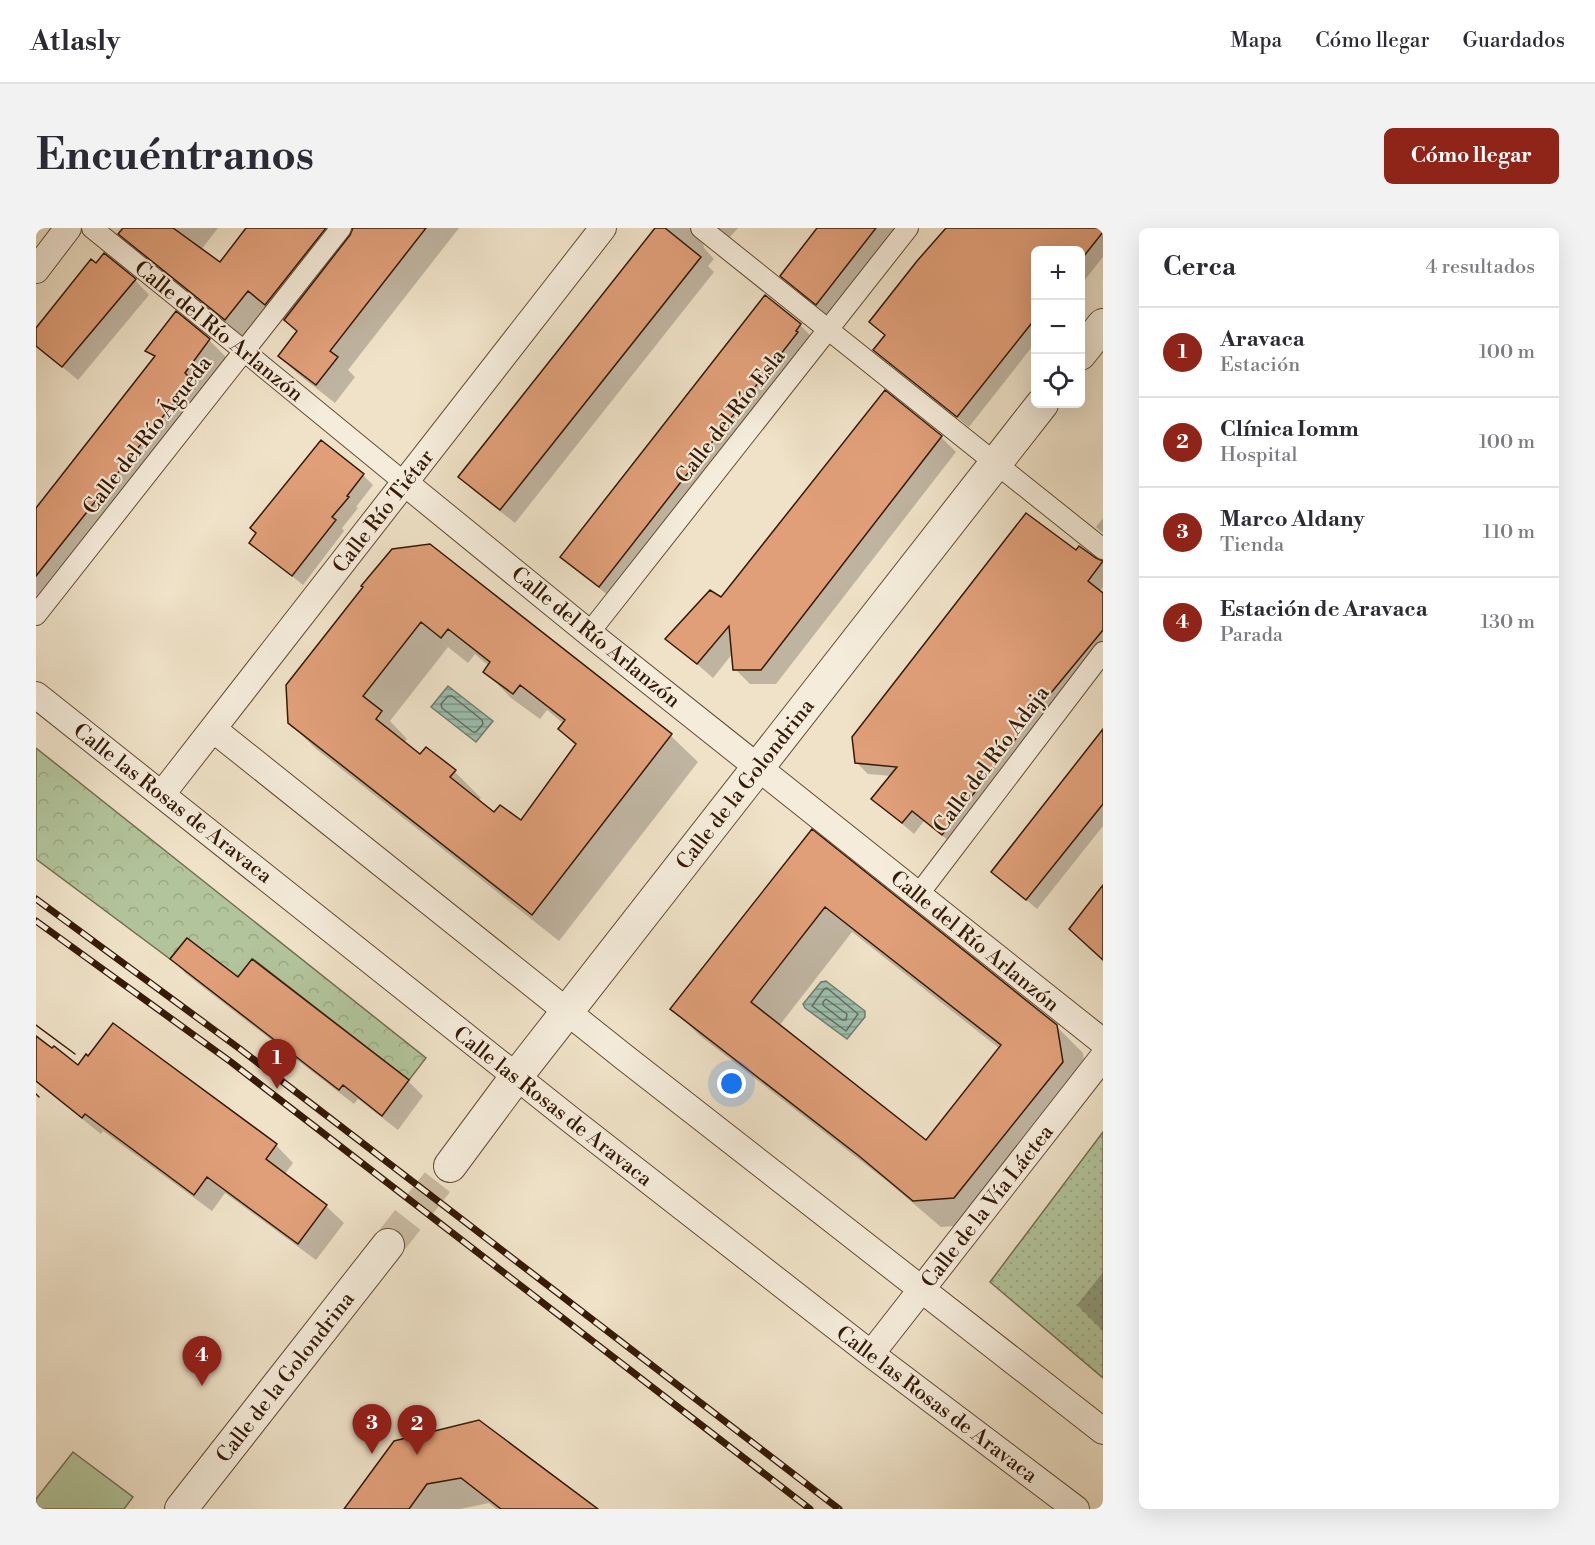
<!DOCTYPE html>
<html lang="es">
<meta charset="utf-8">
<style>
body{margin:0;font-family:"Libre Bodoni",serif;background:#f2f2f3;color:#2b2b33}
.controls{position:absolute;right:18px;top:18px;display:grid;overflow:hidden;border-radius:9px;box-shadow:0 6px 24px #0002}
.controls button{width:54px;height:54px;display:grid;place-items:center;padding:0;border:0;border-bottom:2px solid #e1e1e2;background:#fff;color:#2b2b33;font:30px sans-serif}
.you{position:absolute;left:696px;top:856px;width:21px;height:21px;margin:-15px;border:4px solid #fff;border-radius:50%;background:#1a73e8;box-shadow:0 0 0 9px #1a73e833}
.badge{display:grid;place-items:center;width:39px;height:39px;border-radius:50%;background:#8f2418;color:#fff;font-size:20px;font-weight:700}
.pin{position:absolute;translate:-50% -50px;filter:drop-shadow(0 2px 3px #0008)}
.pin::after{content:'';position:absolute;top:32px;width:21px;height:18px;background:inherit;clip-path:polygon(0 0,100% 0,50% 100%)}
.list{margin:0;padding:0;list-style:none}
h2{display:flex;justify-content:space-between;align-items:center;height:78px;margin:0;padding:0 24px;font-size:26px}
h2 small{font-size:20px;font-weight:400;color:#7c7c81}
.list li{display:grid;grid-template-columns:39px 1fr auto;gap:18px;align-items:center;box-sizing:border-box;height:90px;padding:0 24px;border-top:2px solid #e1e1e2}
.list b{display:block;font-size:22px;white-space:nowrap}
.list p{margin:0;font-size:20px;white-space:nowrap;color:#7c7c81}
.list em{font-size:20px;font-style:normal;color:#7c7c81}
.icon{flex:none;width:33px;height:33px;fill:none;stroke:currentColor;stroke-width:2;stroke-linecap:round;stroke-linejoin:round}
.map{position:relative;flex:none;width:1067px;height:1281px;overflow:hidden;border-radius:9px}
header{display:flex;align-items:center;gap:36px;box-sizing:border-box;height:84px;padding:0 30px;background:#fff;border-bottom:2px solid #e1e1e2}
header strong{font-size:28px}
nav{display:flex;gap:33px;margin-inline-start:auto;font-size:21px}
.intro{display:flex;align-items:center;justify-content:space-between;box-sizing:border-box;height:144px;padding:0 36px}
h1{margin:0;font-size:42px}
.button{padding:15px 27px;border-radius:9px;background:#8f2418;color:#fff;font-size:21px;font-weight:700}
main{display:flex;gap:36px;padding:0 36px}
aside{flex:1;background:#fff;border-radius:9px;box-shadow:0 6px 24px #0002}
.map>svg:first-child{display:block}
.grass{fill:#b2c49b;stroke:#746f50;stroke-width:1.5}
.park{fill:url(#park-crowns);stroke:#746f50;stroke-width:1.5}
.garden{fill:url(#garden-dots);stroke:#746f50;stroke-width:1.5}
.water{fill:url(#water-rules);stroke:#727d6b;stroke-width:1.5}
.shadow{fill:#0003;fill-rule:evenodd}
.lines{fill:none;stroke-linecap:round;stroke-linejoin:round}
.shore{stroke:#686c5a;stroke-width:1.5}
.building{fill:#e09f79;stroke:#351a06;stroke-width:1.5;fill-rule:evenodd}
.tertiary-tunnel{stroke:#cabaa1;stroke-width:32;stroke-dasharray:32 16;stroke-linecap:butt}
.pedestrian-casing{stroke:#644c36;stroke-width:22}
.minor-casing{stroke:#644c36;stroke-width:28}
.tertiary-casing{stroke:#644c36;stroke-width:34}
.pedestrian{stroke:#f5ecdb;stroke-width:20}
.minor{stroke:#f5ecdb;stroke-width:26}
.tertiary{stroke:#f5ecdb;stroke-width:32}
.tram{stroke:#351a06;stroke-width:1.5}
.rail-casing{stroke:#351a06;stroke-width:7}
.rail{stroke:#f5ecdb;stroke-width:4.5;stroke-dasharray:14;stroke-linecap:butt}
.labels{text-anchor:middle;stroke-width:4.5;stroke-linejoin:round;paint-order:stroke}
.street-label{font-size:21px;fill:#351a06;stroke:#f5ecdb}
</style>
<header>
<strong>Atlasly</strong>
<nav><a>Mapa</a><a>Cómo llegar</a><a>Guardados</a></nav>
</header>
<div class="intro"><h1>Encuéntranos</h1><a class="button">Cómo llegar</a></div>
<main>
<div class="map">
<svg width="1067" height="1281" viewBox="0 0 1067 1281">
<defs>
<pattern id="park-crowns" width="20" height="18" patternUnits="userSpaceOnUse" patternTransform="scale(1.5)"><rect width="20" height="18" fill="#b2c49b"/><path d="M2 6a3 3 0 1 1 6 0M12 15a3 3 0 1 1 6 0" fill="none" stroke="#9aa884"/></pattern>
<pattern id="garden-dots" width="8" height="8" patternUnits="userSpaceOnUse" patternTransform="scale(1.5)"><rect width="8" height="8" fill="#b2c49b"/><path d="M2 2h.1M6 6h.1" fill="none" stroke="#9aa884" stroke-width="1.8" stroke-linecap="round"/></pattern>
<pattern id="water-rules" width="6" height="5" patternUnits="userSpaceOnUse" patternTransform="scale(1.5)"><rect width="6" height="5" fill="#9bbfaf"/><path d="M0 2.5h6" fill="none" stroke="#7f9a8c"/></pattern>
</defs>
<rect width="100%" height="100%" fill="#efe2c8"/>
<filter id="stains"><feTurbulence type="fractalNoise" baseFrequency=".00333" numOctaves="4"/><feColorMatrix values="0 0 0 0 .2 0 0 0 0 .09 0 0 0 0 .02 0 0 0 .5 -.17"/></filter>
<radialGradient id="worn" r=".72"><stop offset=".6" stop-color="#630" stop-opacity="0"/><stop offset="1" stop-color="#630" stop-opacity=".3"/></radialGradient>
<!-- grass -->
<path class="grass" d="M37 1224 97 1269 88 1281H0V1271Z"/>
<!-- park -->
<path class="park" d="M0 520 390 830 373 852 217 731 202 749 151 710 134 731 0 631Z"/>
<!-- garden -->
<path class="garden" d="M1067 904V1150L954 1054Z"/>
<!-- water -->
<path class="water" d="M412 458 457 493 440 514 395 479Z
M790 753 829 783V789L811 811 769 780 767 776 785 754Z"/>
<!-- shadow -->
<path class="shadow" d="M89 0H182L165 22 184 36 212 0H423L312 142 319 149 299 175 262 146 243 128 262 103 250 92 249 94 232 80 208 110 103 24 84 6Z
M621 0H702L694 9 682 2 667 14 668 20 678 31 672 38 678 44 479 295 438 263 424 249Z
M783 0H874L800 95 765 67 746 48Z
M913 0H1067V29L1044 58V22H999V115L933 199 850 133 839 122 850 108 835 94Z
M60 37 99 52 113 67 42 152 0 117V102Z
M764 97 774 107 769 113 771 115 573 368 536 339 526 329Z
M173 112 192 131 0 392V282L119 130 111 123Z
M849 164 905 209 920 224 740 456H714L699 441 697 425 677 450 631 410 685 371Z
M327 247 337 257 320 279 322 280 306 300 308 303 267 357 215 315Z
M1067 290V305L1060 299Z
M394 317 635 508 662 534 523 713 280 521 254 495ZM412 419 432 435 439 426 453 438 449 443 475 470 504 491 511 482 528 496 524 501 541 518 485 594 459 586 442 573 445 570 419 544 390 521 384 528 368 515 371 511 354 493Z
M1040 324 1067 334V359L1063 364 1067 367V423L918 617 888 593 878 606 837 571 856 548 832 546 820 534Z
M1067 504V598L1001 681 957 644Z
M776 603 1020 798 1047 825 1052 861 945 996 905 999 852 954 663 807 636 780ZM816 704 964 821 890 914 743 798Z
M136 731 202 752 217 733 372 853 387 868 362 902 322 871 318 876 150 746Z
M0 809 43 839 240 917 257 935 248 947 290 978 308 995 280 1032 189 965 176 983 67 903 65 906 0 854Z
M1067 1044V1103L1041 1077Z
M359 1214 559 1281H460L453 1275 424 1281H310Z"/>
<g class="lines">
<!-- shore -->
<path class="shore" d="M412 468H416L446 492 447 496 440 504H437L406 480 405 476Z
M791 760 822 786 810 803 776 778 788 761Z
M790 771 811 786 810 792H806L787 777V774Z"/>
</g>
<!-- building -->
<path class="building" d="M87 0H137L184 34 210 0H290L229 77 212 63 189 92 82 6Z
M317 0H390L294 123 302 129 280 157 242 128 261 103 248 92 314 7Z
M619 0H629L665 29 464 282 422 249Z
M781 0H840L780 77 744 48Z
M910 0H1067V4L1044 33V22H999V91L921 189 837 122 849 107 833 94 881 33Z
M68 25 100 51 26 139 0 118V100L55 31 60 35Z
M729 67 765 96 760 103 762 104 563 359 524 329Z
M140 83 174 111 149 145 156 152 0 348V280L119 128 109 123Z
M849 162 906 208 725 442H697L693 398 661 436 629 411 674 362 685 369Z
M285 212 328 246 311 268 313 269 296 289 300 292 256 348 213 315 220 305 214 300Z
M990 285 1040 322 1043 318 1060 330 1067 333 1052 353 1067 365V402L1014 466 906 607 876 583 866 595 835 571 861 539 819 535 816 509Z
M394 316 636 506 496 687 252 495 250 457 327 359 325 358 356 321ZM385 394 405 410 412 401 454 434 447 444 477 466 484 457 529 492 522 501 540 516 485 592 464 577 458 584 414 549 420 542 390 519 384 526 340 491 346 483 327 468Z
M1067 501V576L990 672 955 644Z
M776 601 1021 797 1027 834 918 970 877 973 823 928 634 781ZM789 679 965 817 890 912 715 774Z
M1067 657V732L1033 701Z
M151 710 202 749 216 731 373 852 346 888 307 857 303 862 134 731Z
M77 795 241 916 230 931 291 977 262 1016 171 949 158 967 49 886 46 890 0 853V808L16 820 18 818 42 837 50 826 52 828Z
M443 1192 562 1281H465L425 1250 391 1256 373 1281H308L358 1213Z"/>
<g class="lines">
<!-- tertiary-tunnel -->
<path class="tertiary-tunnel" d="M352 1017 414 938"/>
<!-- pedestrian casing -->
<g class="pedestrian-casing">
<path id="pedestrian" d="M56 0 208 123 369 255
M665 0 1067 321
M0 387 305 0
M553 405 872 0
M882 667 1067 424"/>
</g>
<!-- minor casing -->
<g class="minor-casing">
<path id="minor" d="M0 42 32 0
M369 255 553 405 1067 814
M0 467 535 892 835 1126 1040 1281
M177 501 588 829 1067 1203
M126 566 567 0
M835 1126 1067 829"/>
</g>
<!-- tertiary casing -->
<g class="tertiary-casing">
<path id="tertiary" d="M1044 126 1067 97
M414 938 480 849 1006 176
M145 1281 352 1017"/>
</g>
<!-- pedestrian -->
<use href="#pedestrian" class="pedestrian"/>
<!-- minor -->
<use href="#minor" class="minor"/>
<!-- tertiary -->
<use href="#tertiary" class="tertiary"/>
<!-- tram -->
<path class="tram" d="M0 797 39 826
M0 866 3 869"/>
<!-- rail casing -->
<g class="rail-casing">
<path id="rail" d="M0 671 204 821 803 1281
M0 693 195 834 774 1281"/>
</g>
<!-- rail -->
<use href="#rail" class="rail"/>
</g>
<g class="labels">
<!-- street labels -->
<g class="street-label">
<text transform="translate(183 103) rotate(39)" y="7">Calle del Río Arlanzón</text>
<text transform="translate(694 188) rotate(-52)" y="7">Calle del Río Esla</text>
<text transform="translate(111 207) rotate(-52)" y="7">Calle del Río Águeda</text>
<text transform="translate(347 283) rotate(-52)" y="7">Calle Río Tiétar</text>
<text transform="translate(560 409) rotate(39)" y="7">Calle del Río Arlanzón</text>
<text transform="translate(955 531) rotate(-53)" y="7">Calle del Río Adaja</text>
<text transform="translate(709 556) rotate(-52)" y="7">Calle de la Golondrina</text>
<text transform="translate(137 575) rotate(38)" y="7">Calle las Rosas de Aravaca</text>
<text transform="translate(939 713) rotate(39)" y="7">Calle del Río Arlanzón</text>
<text transform="translate(517 878) rotate(38)" y="7">Calle las Rosas de Aravaca</text>
<text transform="translate(951 978) rotate(-52)" y="7">Calle de la Vía Láctea</text>
<text transform="translate(249 1149) rotate(-52)" y="7">Calle de la Golondrina</text>
<text transform="translate(901 1176) rotate(37)" y="7">Calle las Rosas de Aravaca</text>
</g>
</g>
<rect width="100%" height="100%" filter="url(#stains)"/>
<rect width="100%" height="100%" fill="url(#worn)"/>
</svg>
<div class="controls">
<button>+</button>
<button>−</button>
<button><svg class="icon" aria-label="locate" viewBox="0 0 24 24"><circle cx="12" cy="12" r="6"/><path d="M12 2v4M12 18v4M2 12h4M18 12h4"/></svg></button>
</div>
<div class="you"></div>
<div class="pin badge" style="left:241px;top:861px">1</div>
<div class="pin badge" style="left:381px;top:1227px">2</div>
<div class="pin badge" style="left:336px;top:1226px">3</div>
<div class="pin badge" style="left:166px;top:1158px">4</div>
</div>
<aside>
<h2>Cerca<small>4 resultados</small></h2>
<ul class="list">
<li><span class="badge">1</span><div><b>Aravaca</b><p>Estación</p></div><em>100 m</em></li>
<li><span class="badge">2</span><div><b>Clínica Iomm</b><p>Hospital</p></div><em>100 m</em></li>
<li><span class="badge">3</span><div><b>Marco Aldany</b><p>Tienda</p></div><em>110 m</em></li>
<li><span class="badge">4</span><div><b>Estación de Aravaca</b><p>Parada</p></div><em>130 m</em></li>
</ul>
</aside>
</main>
